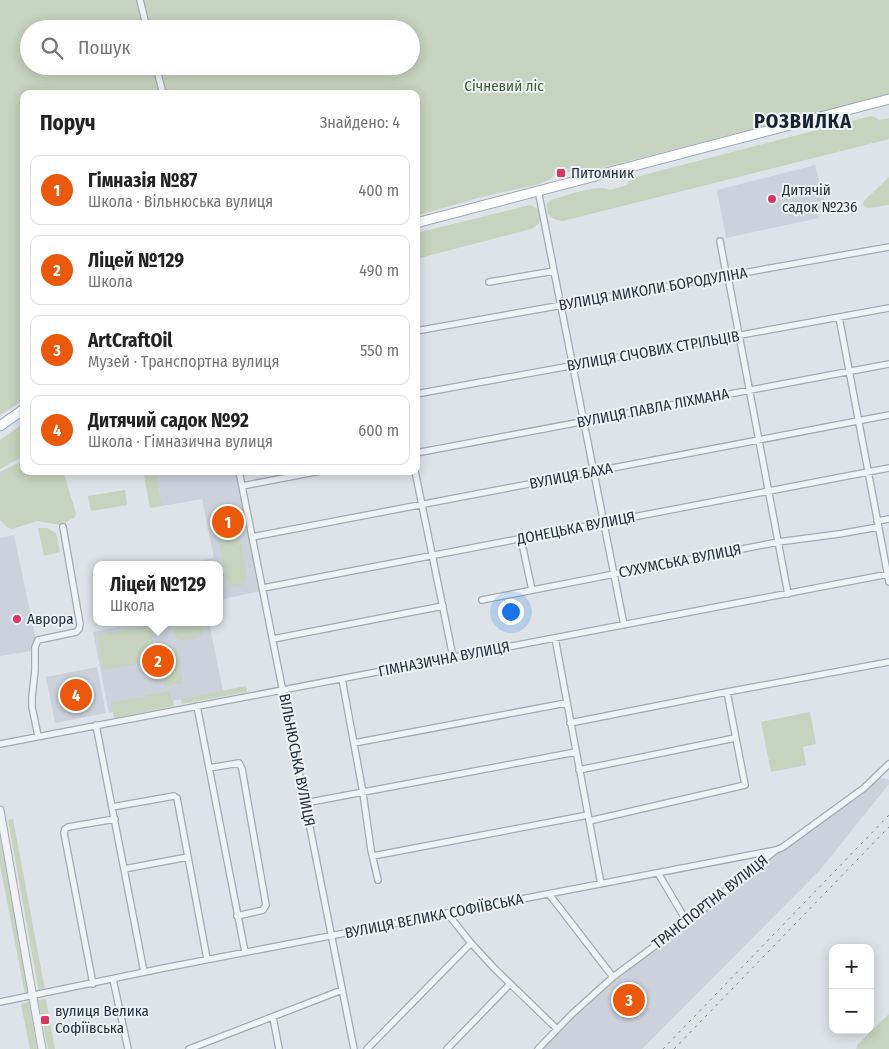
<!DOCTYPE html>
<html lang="uk">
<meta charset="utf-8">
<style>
body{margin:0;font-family:"Fira Sans Condensed",sans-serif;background:#f2f2f2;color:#222}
.controls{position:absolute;right:15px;bottom:15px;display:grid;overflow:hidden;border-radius:10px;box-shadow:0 2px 12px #0003}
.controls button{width:45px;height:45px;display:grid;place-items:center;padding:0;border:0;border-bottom:1px solid #e0e0e0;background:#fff;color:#222;font:25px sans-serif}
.you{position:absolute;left:510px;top:611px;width:18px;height:18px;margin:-12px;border:4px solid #fff;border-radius:50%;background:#1a73e8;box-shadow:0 0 0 8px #1a73e833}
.badge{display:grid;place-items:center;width:32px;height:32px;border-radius:50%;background:#ea580c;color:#fff;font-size:16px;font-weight:700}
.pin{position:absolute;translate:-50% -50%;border:2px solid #fff;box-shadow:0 1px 5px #0006}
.popup{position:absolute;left:93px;top:561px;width:130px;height:65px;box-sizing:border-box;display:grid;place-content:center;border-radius:10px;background:#fff;filter:drop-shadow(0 1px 4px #0005);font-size:16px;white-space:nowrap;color:#767676}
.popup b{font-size:19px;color:#222}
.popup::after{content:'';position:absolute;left:50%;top:100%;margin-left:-10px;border:10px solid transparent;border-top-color:#fff}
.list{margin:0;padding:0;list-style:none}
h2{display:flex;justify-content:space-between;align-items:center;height:65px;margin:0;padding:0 20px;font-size:21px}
h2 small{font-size:16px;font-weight:400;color:#767676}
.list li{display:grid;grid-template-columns:32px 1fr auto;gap:15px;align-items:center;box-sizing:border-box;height:70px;margin:0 10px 10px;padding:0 10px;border:1px solid #e0e0e0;border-radius:10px}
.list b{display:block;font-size:19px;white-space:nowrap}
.list p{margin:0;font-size:16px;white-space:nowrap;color:#767676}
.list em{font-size:16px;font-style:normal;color:#767676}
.icon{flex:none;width:28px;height:28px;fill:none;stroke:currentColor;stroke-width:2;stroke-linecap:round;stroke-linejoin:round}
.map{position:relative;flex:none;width:889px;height:1049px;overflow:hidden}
.search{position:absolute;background:#fff;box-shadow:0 2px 12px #0003;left:20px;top:20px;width:400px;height:55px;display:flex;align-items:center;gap:12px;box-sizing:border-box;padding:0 18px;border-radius:28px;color:#767676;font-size:19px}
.panel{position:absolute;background:#fff;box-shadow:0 2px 12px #0003;left:20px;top:90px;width:400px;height:385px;border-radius:10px}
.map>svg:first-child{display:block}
.built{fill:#cbd2db}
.green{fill:#c6d3be}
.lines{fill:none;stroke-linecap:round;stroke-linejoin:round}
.minor-casing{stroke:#a2aab2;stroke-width:8}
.tertiary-casing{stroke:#a2aab2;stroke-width:9}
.primary-casing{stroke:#9ba9b5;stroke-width:11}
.minor{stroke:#f0f3f6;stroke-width:5.5}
.tertiary{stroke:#f0f3f6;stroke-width:7}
.primary{stroke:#fff;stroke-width:9}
.rail{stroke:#758493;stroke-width:1;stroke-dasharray:2.5 5;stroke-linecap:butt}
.poi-dot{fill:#d93762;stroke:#edf2f6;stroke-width:2}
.labels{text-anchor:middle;stroke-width:4;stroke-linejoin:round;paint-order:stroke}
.park-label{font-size:15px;fill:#3f5d31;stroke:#edf2f6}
.poi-label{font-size:15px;fill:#253240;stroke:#edf2f6;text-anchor:start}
.street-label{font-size:15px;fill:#253240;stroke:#edf2f6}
.district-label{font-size:20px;font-weight:bold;letter-spacing:1px;fill:#182331;stroke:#edf2f6}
</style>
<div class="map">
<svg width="889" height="1049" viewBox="0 0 889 1049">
<rect width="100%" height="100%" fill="#dde3e8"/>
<!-- built -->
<path class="built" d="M815 165 827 208 817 210 819 218 726 238 717 190Z
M156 471H237L261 591 219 600V565H181L214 558 202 499 162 506Z
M14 535 38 650 0 656V538Z
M144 622H209L223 691 109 713 93 632Z
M97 667 106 713 55 723 46 677Z
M877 777 889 780V784L820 870 642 1049H538L613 977 776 850Z"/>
<!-- green -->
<path class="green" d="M0 0H138L145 29H29V66H154L161 94H24V400L0 415Z
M144 0H889V94L582 173 570 172 565 170 556 172 551 179 539 184 477 198 416 216V94H167L160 66H411V29H151Z
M871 116 875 117 879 120 889 118V139L563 221C552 220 546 215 547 204L551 200C565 196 598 184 610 190L627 185 628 182 636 177Z
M889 177V205L868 208 865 207 863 205 864 201Z
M530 205C545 210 545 222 531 229L416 259V233Z
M24 423V456L0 469V440Z
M24 460V471H63L76 513 75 517 61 525 37 521 12 529 7 527 0 520V472Z
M143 471H156L162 506 150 508Z
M125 490 127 505 91 511 88 496Z
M240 507 242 518 216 523 214 512Z
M226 525 234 527 238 532 247 574 245 582 239 587 231 586 226 577 217 535 222 527Z
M38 528H47L56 533 60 552 44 556Z
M192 622C198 622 203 623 203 631L200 636C191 640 176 645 173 632L176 626Z
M150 625 156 660 103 670 97 635Z
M176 647 183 683 165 686 158 651Z
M246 686 247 692 182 704 181 699Z
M169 691 171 700H173L174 706 114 718 111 703Z
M810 712 816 744 803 747 806 765 771 772 761 722Z
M13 819 45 990 39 992 8 820Z
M0 836 29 994H25L0 865Z
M46 999 55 1049H48L38 1000Z
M29 1002 37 1049H30L21 1004Z
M889 1014V1049H856L857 1045Z"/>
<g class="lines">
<!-- minor casing -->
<g class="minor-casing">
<path id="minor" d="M140 0 147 29
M156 66 163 94
M538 190 624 625
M720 241 725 268 729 282 788 594
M489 282 554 271
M839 317 889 582
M416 331 889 247
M416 394 889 308
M416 453 889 364
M239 471 354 1049
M415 471 453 657
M242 486 320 471
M877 521 889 519
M252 537 889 415
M521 539 532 590
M263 588 889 468
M482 600 778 542 839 534 878 527
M555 638 601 884
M273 639 443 606
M342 679 363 793 371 850 378 880
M197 706 245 952
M570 723 727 692 889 662
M96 725 144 972
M38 736 32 707V697L35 670V647L38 640 76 632 79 629 80 624 63 527
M354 743 566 703
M0 744 889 574
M209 768 239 763 242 769 266 905 263 910 237 916
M579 770 735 738
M305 803 576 752
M112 807 174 796 177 798 207 959
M589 821 745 785 727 692
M373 856 588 815
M124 869 188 857
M658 873 687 922
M549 894 613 977
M447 913 471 943 494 968 557 1029
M113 979 128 1049
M93 984 64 833 65 829 68 827 115 819
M0 1002 164 968 776 850
M273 1017 279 1049
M189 1049 342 990
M367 1049 471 943
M447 1049 510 984
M538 1049 572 1014 613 977 687 922 776 850 783 847 864 788 889 764"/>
</g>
<!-- tertiary casing -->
<g class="tertiary-casing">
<path id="tertiary" d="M0 810 42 1049"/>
</g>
<!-- primary casing -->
<g class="primary-casing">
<path id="primary" d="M416 223 889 99
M0 426 24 409"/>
</g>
<!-- minor -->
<use href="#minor" class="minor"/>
<!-- tertiary -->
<use href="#tertiary" class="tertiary"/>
<!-- primary -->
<use href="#primary" class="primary"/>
<!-- rail -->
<path class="rail" d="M663 1049 889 815
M674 1049 889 827"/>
</g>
<!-- markers -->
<g class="poi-dot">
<rect x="556" y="168" width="10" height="10" rx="2.5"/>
<circle cx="772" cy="199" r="5"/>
<circle cx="17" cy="619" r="5"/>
<rect x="40" y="1015" width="10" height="10" rx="2.5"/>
</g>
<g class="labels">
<!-- park labels -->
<g class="park-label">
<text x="504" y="91">Січневий ліс</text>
</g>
<!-- poi labels -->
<g class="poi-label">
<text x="571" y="178">Питомник</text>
<text x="782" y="195">Дитячій<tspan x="782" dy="17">садок №236</tspan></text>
<text x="27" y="624">Аврора</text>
<text x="55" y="1016">вулиця Велика<tspan x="55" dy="17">Софіївська</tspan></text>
</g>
<!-- street labels -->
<g class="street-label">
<text transform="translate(653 289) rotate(-10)" y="5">ВУЛИЦЯ МИКОЛИ БОРОДУЛІНА</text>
<text transform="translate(653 351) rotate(-10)" y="5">ВУЛИЦЯ СІЧОВИХ СТРІЛЬЦІВ</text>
<text transform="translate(653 408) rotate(-11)" y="5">ВУЛИЦЯ ПАВЛА ЛІХМАНА</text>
<text transform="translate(571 476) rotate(-11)" y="5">ВУЛИЦЯ БАХА</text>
<text transform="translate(576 528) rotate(-11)" y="5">ДОНЕЦЬКА ВУЛИЦЯ</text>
<text transform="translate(680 561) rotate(-11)" y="5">СУХУМСЬКА ВУЛИЦЯ</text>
<text transform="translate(444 659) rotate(-11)" y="5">ГІМНАЗИЧНА ВУЛИЦЯ</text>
<text transform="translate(297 760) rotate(79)" y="5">ВІЛЬНЮСЬКА ВУЛИЦЯ</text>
<text transform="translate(710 902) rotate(-38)" y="5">ТРАНСПОРТНА ВУЛИЦЯ</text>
<text transform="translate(434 916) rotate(-11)" y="5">ВУЛИЦЯ ВЕЛИКА СОФІЇВСЬКА</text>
</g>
<!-- district labels -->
<g class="district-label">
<text x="803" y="128">РОЗВИЛКА</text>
</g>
</g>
</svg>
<div class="controls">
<button>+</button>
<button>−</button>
</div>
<div class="you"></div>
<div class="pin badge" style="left:228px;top:522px">1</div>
<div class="pin badge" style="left:158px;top:661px">2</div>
<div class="popup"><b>Ліцей №129</b>Школа</div>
<div class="pin badge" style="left:629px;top:1000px">3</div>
<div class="pin badge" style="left:76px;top:695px">4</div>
<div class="search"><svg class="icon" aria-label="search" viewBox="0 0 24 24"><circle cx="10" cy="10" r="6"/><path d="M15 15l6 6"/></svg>Пошук</div>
<section class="panel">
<h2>Поруч<small>Знайдено: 4</small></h2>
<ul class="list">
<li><span class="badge">1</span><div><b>Гімназія №87</b><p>Школа · Вільнюська вулиця</p></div><em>400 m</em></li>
<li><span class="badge">2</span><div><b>Ліцей №129</b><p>Школа</p></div><em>490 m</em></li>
<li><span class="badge">3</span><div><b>ArtCraftOil</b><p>Музей · Транспортна вулиця</p></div><em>550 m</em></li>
<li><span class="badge">4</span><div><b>Дитячий садок №92</b><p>Школа · Гімназична вулиця</p></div><em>600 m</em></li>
</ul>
</section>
</div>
